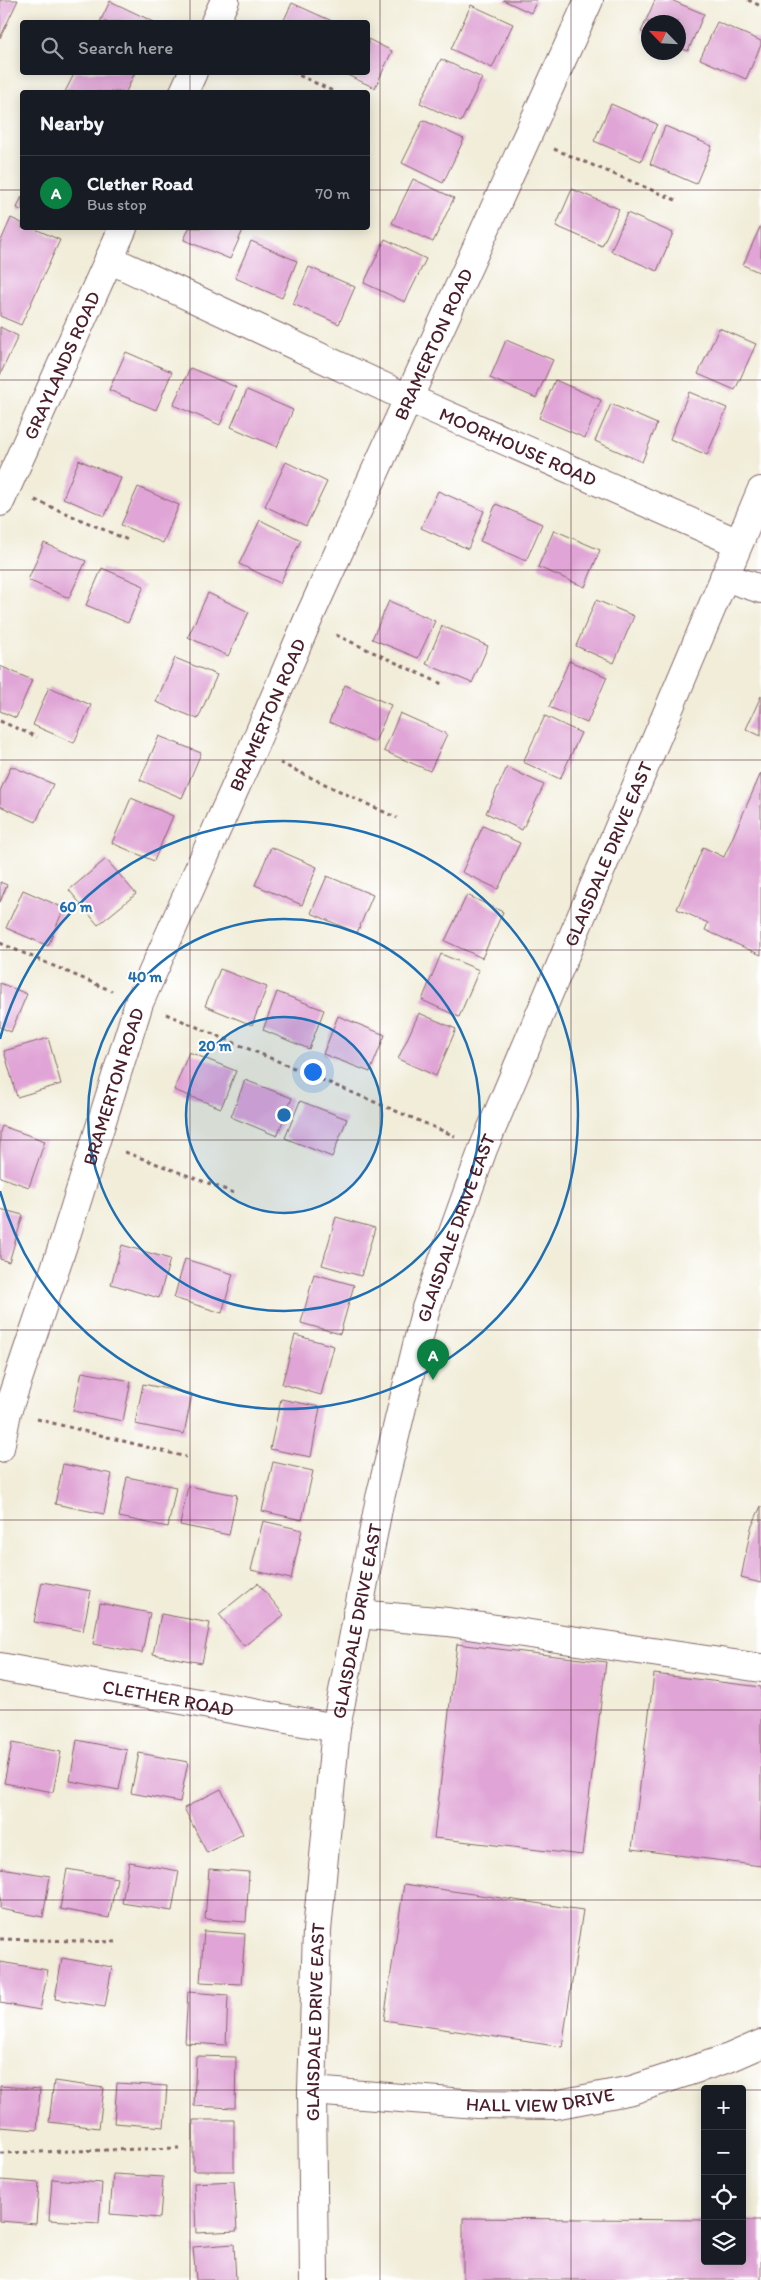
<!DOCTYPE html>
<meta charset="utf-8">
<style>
body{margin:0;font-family:Itim,sans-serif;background:#20242c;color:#f1f3f6}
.controls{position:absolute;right:15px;bottom:15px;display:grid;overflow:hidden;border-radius:5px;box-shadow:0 2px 12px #0003}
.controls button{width:45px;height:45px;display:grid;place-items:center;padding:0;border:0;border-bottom:1px solid #363941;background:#171b24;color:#f1f3f6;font:25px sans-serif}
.compass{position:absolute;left:641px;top:15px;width:45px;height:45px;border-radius:50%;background:#171b24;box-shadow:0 2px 12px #0003;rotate:295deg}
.you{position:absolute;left:312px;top:1071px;width:18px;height:18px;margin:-12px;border:4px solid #fff;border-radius:50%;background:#1a73e8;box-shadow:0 0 0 8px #1a73e833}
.badge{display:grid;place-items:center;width:32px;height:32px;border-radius:50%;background:#0b8043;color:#fff;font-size:16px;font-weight:700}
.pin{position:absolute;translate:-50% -41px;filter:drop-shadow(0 1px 2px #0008)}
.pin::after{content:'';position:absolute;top:26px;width:18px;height:15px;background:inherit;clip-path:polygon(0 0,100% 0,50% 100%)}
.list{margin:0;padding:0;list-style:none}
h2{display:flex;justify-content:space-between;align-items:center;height:65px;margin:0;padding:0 20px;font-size:21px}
h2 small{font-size:16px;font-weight:400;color:#9ea1a6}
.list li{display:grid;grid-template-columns:32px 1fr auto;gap:15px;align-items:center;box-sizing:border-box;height:75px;padding:0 20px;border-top:1px solid #363941}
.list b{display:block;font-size:19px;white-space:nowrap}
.list p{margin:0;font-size:16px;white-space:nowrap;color:#9ea1a6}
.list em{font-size:16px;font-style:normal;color:#9ea1a6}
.icon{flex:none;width:28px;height:28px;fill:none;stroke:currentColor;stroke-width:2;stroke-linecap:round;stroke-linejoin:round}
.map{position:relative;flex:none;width:761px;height:2280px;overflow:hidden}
.search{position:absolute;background:#171b24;box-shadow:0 2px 12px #0003;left:20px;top:20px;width:350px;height:55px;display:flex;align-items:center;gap:12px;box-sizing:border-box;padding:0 18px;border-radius:5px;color:#9ea1a6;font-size:19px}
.panel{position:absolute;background:#171b24;box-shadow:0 2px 12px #0003;left:20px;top:90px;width:350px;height:140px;border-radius:5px}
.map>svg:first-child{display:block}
.building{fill:#e0a5d6}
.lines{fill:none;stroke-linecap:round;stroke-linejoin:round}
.minor-casing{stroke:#846768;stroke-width:30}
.path{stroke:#846768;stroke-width:3;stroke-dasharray:4 4;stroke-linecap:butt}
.minor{stroke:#fff;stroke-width:28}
.grid{fill:none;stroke:#4a1f2b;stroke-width:1;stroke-opacity:0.55}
.ring{fill:none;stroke:#1f6fb2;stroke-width:2.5}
.labels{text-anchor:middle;stroke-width:4;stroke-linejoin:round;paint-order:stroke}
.street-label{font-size:19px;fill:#4a1f2b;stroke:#fff}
.centre{fill:#1f6fb2;stroke:#fff;stroke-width:2.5}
.ring-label{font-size:15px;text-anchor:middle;font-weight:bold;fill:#1f6fb2;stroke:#fff;stroke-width:4;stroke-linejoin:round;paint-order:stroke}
</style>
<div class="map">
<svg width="761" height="2280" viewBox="0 0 761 2280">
<rect width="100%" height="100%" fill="#fff"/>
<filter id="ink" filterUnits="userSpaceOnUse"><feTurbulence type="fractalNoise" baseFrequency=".02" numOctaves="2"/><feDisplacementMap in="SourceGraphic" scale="10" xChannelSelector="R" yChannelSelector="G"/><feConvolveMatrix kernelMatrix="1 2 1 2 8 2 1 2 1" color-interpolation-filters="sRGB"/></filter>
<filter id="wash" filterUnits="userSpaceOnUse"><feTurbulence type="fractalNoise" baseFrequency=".0096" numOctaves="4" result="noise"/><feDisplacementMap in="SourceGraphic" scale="20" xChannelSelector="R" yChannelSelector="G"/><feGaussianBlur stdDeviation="1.12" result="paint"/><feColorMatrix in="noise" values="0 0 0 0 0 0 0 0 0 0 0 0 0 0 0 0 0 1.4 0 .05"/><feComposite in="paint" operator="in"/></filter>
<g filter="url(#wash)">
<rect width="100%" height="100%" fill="#f1edd9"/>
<g id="blocks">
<!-- building -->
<path class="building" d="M0 0H18L0 38Z
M503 0H537L531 13Z
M655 0H671L704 14 688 51 678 47V22H648V35L641 32Z
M110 1 154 22H100Z
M292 3 334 22H283Z
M471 5 513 24 492 68 451 49Z
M717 22 761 41V45L746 79 700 59Z
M368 39 392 51 375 88 341 72H368Z
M441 59 482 78 461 122 420 103Z
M75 72H135L126 92H65Z
M611 104 657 124 641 161 594 141Z
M423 120 464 139 443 183 402 163Z
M665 126 712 146 696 184 650 164Z
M413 179 454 198 433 242 392 223Z
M572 189 619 209 602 246 556 226Z
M22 196V211L17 208Z
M627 213 673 233 657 271 611 251Z
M11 218 22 223V228H33L60 240 21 325 0 316V243Z
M761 225V273L743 265Z
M189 228H244L230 259 184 240Z
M385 239 426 259 405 302 364 283Z
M251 241 297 261 282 298 235 278Z
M309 267 355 287 339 324 293 304Z
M0 327 18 336 0 375Z
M719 328 756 344 735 390 698 374Z
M506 340 553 360 536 398 490 378Z
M126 352 172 372 156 410 109 390Z
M190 368 236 387 220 425 173 405Z
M555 380 601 400 585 438 539 418Z
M247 390 293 410 277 447 231 427Z
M689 392 727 408 707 455 670 439Z
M611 404 657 424 642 462 595 441Z
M79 460 121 478 105 516 63 498Z
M286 462 327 482 306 526 265 506Z
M138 487 179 505 163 543 121 525Z
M438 491 484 511 468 549 421 528Z
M496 504 542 524 526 561 480 541Z
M260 520 301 540 280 583 239 564Z
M554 530 600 550 585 587 538 567Z
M44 543 86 561 69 598 28 580Z
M102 568 144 586 128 623 86 605Z
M208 593 249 612 228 656 188 637Z
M596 600 634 616 614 663 576 646Z
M389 601 435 621 418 658 372 639Z
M442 626 488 646 472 683 426 664Z
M175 658 217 675 198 719 156 702Z
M569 661 607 677 587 723 549 707Z
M0 666 32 680 16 718 0 711Z
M345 685 391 705 375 742 329 722Z
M49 687 91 705 74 743 33 725Z
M761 696V736L746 729Z
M400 713 447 734 430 771 384 751Z
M545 716 581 733 560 779 523 762Z
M159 736 201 753 182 798 140 780Z
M11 766 53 784 36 822 0 806V791Z
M507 767 544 785 522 830 486 813Z
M761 773V955L705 930 708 923 677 909 703 847 724 857Z
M131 798 173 816 154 861 112 843Z
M483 826 520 843 498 889 462 872Z
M271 847 317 867 302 905 255 885Z
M106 859 136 894 98 925 69 890Z
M327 876 373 895 357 933 311 913Z
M0 882 7 885 0 902Z
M23 890 64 908 48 946 6 928Z
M467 895 503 912 482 958 445 941Z
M441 954 479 970 459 1017 422 1000Z
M220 969 267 987 252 1025 205 1006Z
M0 983 27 994 11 1032 0 1027Z
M277 992 324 1010 309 1049 263 1030Z
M419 1013 456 1029 436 1076 398 1059Z
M338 1016 385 1035 370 1072 323 1054Z
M48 1038 61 1084 17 1097 4 1051Z
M189 1052 236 1071 221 1108 174 1090Z
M245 1080 292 1098 277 1136 231 1117Z
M300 1101 347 1119 332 1157 285 1138Z
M2 1126 45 1141 29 1187 0 1177V1132Z
M0 1209 23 1215 9 1262 0 1259Z
M336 1217 375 1228 361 1276 322 1265Z
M122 1245 170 1259 159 1298 111 1284Z
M185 1259 233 1274 222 1313 174 1298Z
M314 1274 354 1285 340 1334 301 1323Z
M295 1335 334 1346 321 1395 282 1384Z
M82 1372 131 1381 123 1421 73 1411Z
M143 1384 192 1394 184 1434 135 1424Z
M281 1399 320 1407 311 1457 270 1449Z
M273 1462 313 1471 302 1520 262 1511Z
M63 1464 112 1474 104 1514 55 1504Z
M127 1477 176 1487 168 1527 119 1517Z
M188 1486 237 1495 229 1535 180 1525Z
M761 1506V1583L741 1578 751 1528Z
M263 1521 302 1530 291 1579 251 1570Z
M42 1582 91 1591 83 1631 34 1622Z
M258 1583 284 1615 244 1646 219 1614Z
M100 1603 150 1613 142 1653 93 1644Z
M161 1614 210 1623 202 1663 153 1654Z
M457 1644 606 1662 582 1855 434 1838Z
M654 1674 761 1687V1866L632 1849Z
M77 1740 127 1750 119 1790 70 1781Z
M12 1743 61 1752 53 1792 4 1783Z
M139 1753 188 1762 180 1802 131 1793Z
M221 1789 243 1834 207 1853 184 1808Z
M129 1862 179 1871 172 1911 122 1903Z
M1 1868 50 1876 43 1917 0 1909Z
M67 1869 117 1878 109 1918 60 1909Z
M209 1869 249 1872 246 1922 205 1919Z
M404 1884 583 1910 562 2047 384 2020Z
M204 1931 245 1934 241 1984 200 1982Z
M62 1958 112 1967 105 2007 55 1999Z
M0 1962 48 1970 40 2010 0 2003Z
M188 1992 228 1995 226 2045 185 2043Z
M196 2056 236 2057 235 2108 194 2106Z
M54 2081 104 2088 99 2128 49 2122Z
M117 2083 167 2086 164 2127 114 2123Z
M0 2086 40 2089 37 2130 0 2127Z
M193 2120H234V2171H193Z
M113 2174 163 2177 160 2218 110 2214Z
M52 2179 102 2183 99 2223 49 2220Z
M0 2180 39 2183 36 2224 0 2221Z
M234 2181 237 2231 196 2233 194 2183Z
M463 2218 705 2220V2261H742V2220H761V2280H463Z
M234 2244 236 2280H196L193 2247Z"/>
</g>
</g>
<g filter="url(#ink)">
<use href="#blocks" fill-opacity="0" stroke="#846768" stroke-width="1"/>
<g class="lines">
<!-- minor casing -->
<g class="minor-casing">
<g id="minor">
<path d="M215 22 225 0"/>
<path d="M184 92 193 72"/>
<path id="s1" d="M109 259 408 398 738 543"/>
<path id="s2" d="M0 502 123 228"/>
<path d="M724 577 761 589"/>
<path id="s3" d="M0 1448 7 1412 64 1242 139 1003 252 750 307 622 589 0"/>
<path d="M357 1614 448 1622 761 1668"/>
<path id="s4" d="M0 1667 336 1728"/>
<path id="s5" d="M312 2091 477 2104 554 2105 632 2090 729 2058 761 2044"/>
<path id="s6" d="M314 2280 312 2091 317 1931 336 1728 380 1498 426 1308 483 1149 761 491"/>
</g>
</g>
<!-- path -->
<path class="path" d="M748 0 761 6
M292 72 335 92
M554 149 678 201
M35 500 128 540
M336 635 444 685
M0 721 37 737
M280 763 397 818
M0 943 112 991
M166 1014 455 1136
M125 1152 237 1194
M37 1419 186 1457
M0 1939 118 1942
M0 2153 179 2148"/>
<!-- minor -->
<use href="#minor" class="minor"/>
</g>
</g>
<!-- grid -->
<path class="grid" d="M190 0V22M380 0V2280M571 0V2280M190 72V92M0 190H22M368 190H761M190 228V2280M0 380H761M0 570H761M0 760H761M0 950H761M0 1140H761M0 1330H761M0 1520H761M0 1710H761M0 1900H761M0 2090H705M742 2090H761"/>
<!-- distance rings -->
<circle cx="284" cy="1115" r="98" fill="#1f6fb2" fill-opacity=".12"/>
<g class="ring">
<circle cx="284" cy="1115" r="98"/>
<circle cx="284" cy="1115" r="196"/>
<path d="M0 1039A294 294 0 1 1 0 1191"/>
</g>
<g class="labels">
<!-- street labels -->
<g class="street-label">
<text dy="7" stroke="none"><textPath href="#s3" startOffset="1188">BRAMERTON ROAD</textPath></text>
<text dy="7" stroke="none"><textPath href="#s2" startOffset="150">GRAYLANDS ROAD</textPath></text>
<text dy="7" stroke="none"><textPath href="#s1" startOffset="450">MOORHOUSE ROAD</textPath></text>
<text dy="7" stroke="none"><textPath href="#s3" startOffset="782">BRAMERTON ROAD</textPath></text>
<text dy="7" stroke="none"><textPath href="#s6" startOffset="1472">GLAISDALE DRIVE EAST</textPath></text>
<text dy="7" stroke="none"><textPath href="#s3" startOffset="379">BRAMERTON ROAD</textPath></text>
<text dy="7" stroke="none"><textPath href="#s6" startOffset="1068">GLAISDALE DRIVE EAST</textPath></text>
<text dy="7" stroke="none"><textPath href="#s6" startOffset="662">GLAISDALE DRIVE EAST</textPath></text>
<text dy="7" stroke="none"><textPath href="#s4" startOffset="171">CLETHER ROAD</textPath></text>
<text dy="7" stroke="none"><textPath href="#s6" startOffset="258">GLAISDALE DRIVE EAST</textPath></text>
<text dy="7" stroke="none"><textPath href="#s5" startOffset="229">HALL VIEW DRIVE</textPath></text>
</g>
</g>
<circle cx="284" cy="1115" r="8" class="centre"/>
<g class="ring-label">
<text x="76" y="912">60 m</text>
<text x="145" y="982">40 m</text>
<text x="215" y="1051">20 m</text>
</g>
</svg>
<div class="controls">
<button>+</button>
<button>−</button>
<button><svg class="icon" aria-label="locate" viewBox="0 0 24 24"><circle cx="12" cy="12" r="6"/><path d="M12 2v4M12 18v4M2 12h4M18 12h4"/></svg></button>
<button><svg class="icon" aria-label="layers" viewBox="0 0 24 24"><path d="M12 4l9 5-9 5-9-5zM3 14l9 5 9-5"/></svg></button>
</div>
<svg class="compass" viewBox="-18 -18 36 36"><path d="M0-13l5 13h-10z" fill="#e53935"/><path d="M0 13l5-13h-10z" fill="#9ea1a6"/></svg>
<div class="you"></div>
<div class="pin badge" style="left:433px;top:1380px">A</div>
<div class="search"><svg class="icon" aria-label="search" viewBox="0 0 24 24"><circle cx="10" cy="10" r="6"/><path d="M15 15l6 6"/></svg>Search here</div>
<section class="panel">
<h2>Nearby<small></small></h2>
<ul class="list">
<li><span class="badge">A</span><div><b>Clether Road</b><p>Bus stop</p></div><em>70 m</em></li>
</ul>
</section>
</div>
